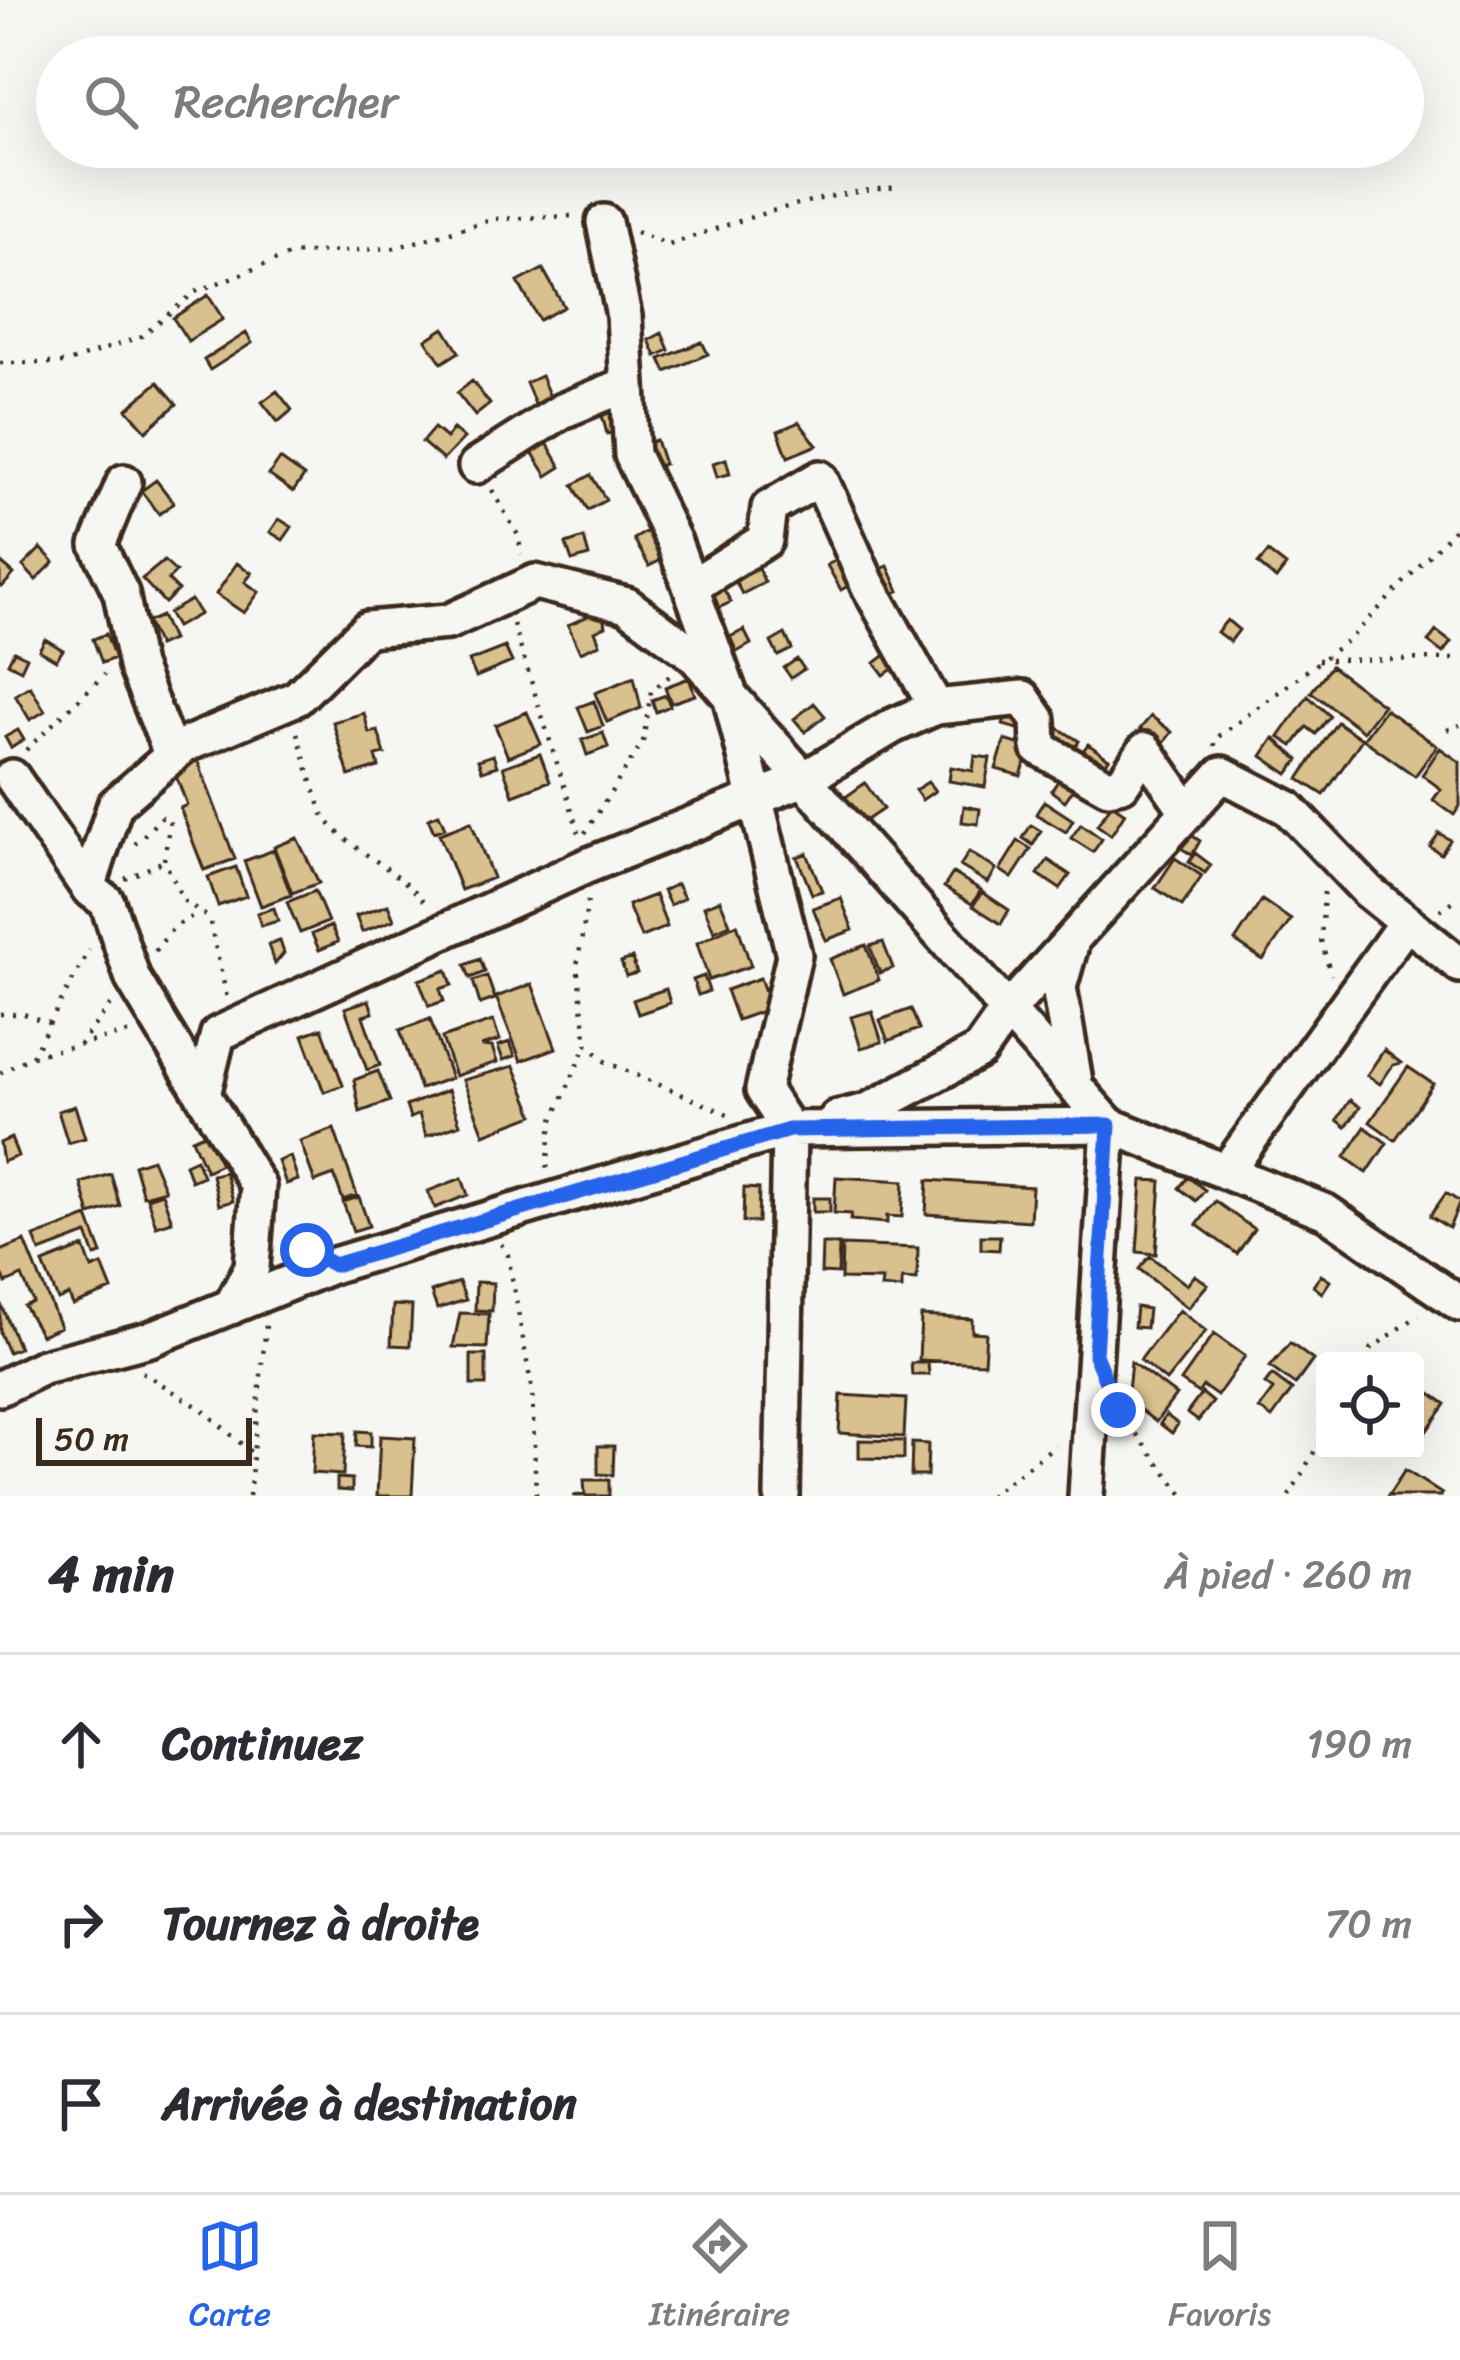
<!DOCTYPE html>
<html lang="fr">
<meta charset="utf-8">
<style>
body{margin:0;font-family:Sriracha,sans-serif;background:#f7f7f7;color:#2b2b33}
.controls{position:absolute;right:36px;bottom:36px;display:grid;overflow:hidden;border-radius:12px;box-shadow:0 12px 48px #0002}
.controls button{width:108px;height:108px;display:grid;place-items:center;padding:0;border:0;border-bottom:3px solid #e1e1e2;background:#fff;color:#2b2b33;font:60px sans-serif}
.scale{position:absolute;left:36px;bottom:30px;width:216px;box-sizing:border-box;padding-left:12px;border:6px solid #3b2a1e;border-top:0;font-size:33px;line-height:42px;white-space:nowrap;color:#3b2a1e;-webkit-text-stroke:9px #f6f6f2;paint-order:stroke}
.stop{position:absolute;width:36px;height:36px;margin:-27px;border:9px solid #2563eb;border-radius:50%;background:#fff}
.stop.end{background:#2563eb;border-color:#fff;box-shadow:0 3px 12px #0008}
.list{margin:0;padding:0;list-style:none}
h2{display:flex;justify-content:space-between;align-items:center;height:156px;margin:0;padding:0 48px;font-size:51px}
h2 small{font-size:39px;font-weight:400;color:#7c7c81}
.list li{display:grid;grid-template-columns:78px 1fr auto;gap:36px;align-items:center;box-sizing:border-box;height:180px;padding:0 48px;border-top:3px solid #e1e1e2}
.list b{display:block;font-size:45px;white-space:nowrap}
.list em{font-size:39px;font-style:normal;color:#7c7c81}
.icon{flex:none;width:66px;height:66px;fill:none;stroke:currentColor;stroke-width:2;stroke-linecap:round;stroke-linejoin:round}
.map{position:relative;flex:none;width:1460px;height:1496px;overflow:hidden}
.search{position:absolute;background:#fff;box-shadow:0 12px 48px #0002;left:36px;right:36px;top:36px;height:132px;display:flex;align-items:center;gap:30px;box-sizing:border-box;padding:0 42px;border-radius:66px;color:#7c7c81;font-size:45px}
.sheet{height:696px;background:#fff}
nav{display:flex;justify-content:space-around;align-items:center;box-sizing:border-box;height:168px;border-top:3px solid #e1e1e2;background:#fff;font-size:33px;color:#7c7c81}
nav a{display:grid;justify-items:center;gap:6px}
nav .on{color:#2563eb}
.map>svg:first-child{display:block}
.building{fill:#d8c08f;stroke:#3b2a1e;stroke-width:3}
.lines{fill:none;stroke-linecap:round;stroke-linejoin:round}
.minor-casing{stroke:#3b2a1e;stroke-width:42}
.path{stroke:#3b2a1e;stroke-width:4.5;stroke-dasharray:3 9;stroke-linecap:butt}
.minor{stroke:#f6f6f2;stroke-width:33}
.route{stroke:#2563eb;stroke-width:15}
</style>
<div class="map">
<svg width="1460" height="1496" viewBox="0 0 1460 1496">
<rect width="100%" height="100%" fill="#f6f6f2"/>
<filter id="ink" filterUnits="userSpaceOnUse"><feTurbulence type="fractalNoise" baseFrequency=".00833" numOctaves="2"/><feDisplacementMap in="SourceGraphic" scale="24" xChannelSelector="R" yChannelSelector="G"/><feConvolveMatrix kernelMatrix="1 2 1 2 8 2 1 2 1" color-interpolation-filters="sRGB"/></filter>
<g filter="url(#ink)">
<!-- building -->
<path class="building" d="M543 269 564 307 539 320 518 282Z
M208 295 223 319 188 341 173 318Z
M444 328 459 352 442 363 426 340Z
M246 333 252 343 210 370 204 360Z
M662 333 669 350 656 356 649 340Z
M702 342 708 354 666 372 660 359Z
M541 376 553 404 538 411 526 383Z
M472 381 490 404 475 416 457 393Z
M158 382 177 404 146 431 127 409Z
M277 391 292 410 278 422 262 402Z
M617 400 624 430 607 434 599 404Z
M799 422 817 445 788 457 778 431Z
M434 428 446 438 453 429 464 438 443 460 422 442Z
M544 438 561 467 547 476 529 447Z
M656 440 664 464 646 470 638 446Z
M280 459 304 476 293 492 269 475Z
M726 459 730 474 717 477 713 463Z
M591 475 606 500 588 510 573 485Z
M156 480 174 503 159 514 141 491Z
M279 519 292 527 283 540 270 532Z
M651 529 667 557 649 566 634 539Z
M584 538 589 556 572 561 566 544Z
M41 548 54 562 36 580 23 566Z
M1268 552 1286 566 1276 579 1258 564Z
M842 557 855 582 841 590 827 565Z
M164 561 176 572 168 580 178 590 165 603 142 579Z
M0 562 14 574 2 587 0 585Z
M237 563 252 573 245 582 259 592 244 613 216 594Z
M888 566 899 591 883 597 872 573Z
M757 567 765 582 742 594 734 579Z
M723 588 731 602 716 609 709 595Z
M191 600 200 614 176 627 168 613Z
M600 611 606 626 595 631 600 644 580 652 568 625Z
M161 616 172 640 158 646 147 622Z
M1227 620 1239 630 1230 642 1217 632Z
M744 630 751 644 737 652 730 637Z
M1436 631 1451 642 1443 653 1428 642Z
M106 634 115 658 102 663 93 639Z
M785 634 792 649 778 656 771 642Z
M45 639 63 650 56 660 39 650Z
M505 647 512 662 476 677 469 661Z
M14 651 27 657 21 670 8 663Z
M888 653 897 666 884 675 875 663Z
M797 659 804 669 791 678 784 668Z
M1331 666 1383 705 1363 731 1311 692Z
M634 677 641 708 607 722 595 693Z
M689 678 695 695 671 703 665 687Z
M30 686 45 711 30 720 15 695Z
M666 695 670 706 656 712 652 700Z
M1308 696 1330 716 1316 734 1307 727 1293 746 1279 737Z
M594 701 603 726 588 732 578 707Z
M814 703 825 716 805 732 794 719Z
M1385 709 1437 746 1415 776 1363 739Z
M1007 710 1022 714 1018 729 1003 725Z
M527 712 541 744 508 757 495 725Z
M364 713 369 733 378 731 385 754 376 756 379 767 349 776 333 722Z
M1151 716 1172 732 1162 745 1140 729Z
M1337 722 1362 739 1324 795 1299 779Z
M1052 724 1079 741 1071 755 1043 738Z
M18 730 24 740 11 748 5 737Z
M603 733 608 747 587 755 582 740Z
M1021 734 1033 738 1021 776 996 769 1005 740 1018 744Z
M1274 738 1299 760 1288 774 1262 756Z
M1088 744 1109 759 1099 773 1078 758Z
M1440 748 1460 762V806L1454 815 1433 800 1441 789 1422 775Z
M540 754 550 781 513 795 503 767Z
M493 755 497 766 482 771 478 760Z
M975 756 990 758 985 787 949 781 951 767 973 771Z
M197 759 235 859 204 870 180 808 187 805 173 768Z
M1066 770 1080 779 1065 801 1051 791Z
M928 782 935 791 922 800 915 790Z
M865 783 883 809 858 826 840 801Z
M1044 801 1073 820 1066 832 1036 814Z
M1112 804 1125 813 1111 835 1097 825Z
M964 806 980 809 978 824 962 822Z
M439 814 445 828 434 832 428 818Z
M471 822 493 878 461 890 439 834Z
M1081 824 1102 839 1093 852 1071 838Z
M1031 825 1041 831 1033 845 1023 838Z
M1439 833 1450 840 1441 854 1430 847Z
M1190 834 1200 841 1192 855 1181 848Z
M297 838 319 883 292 893 274 847Z
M1018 841 1031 849 1012 878 1000 870Z
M274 850 291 895 261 906 244 861Z
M969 852 996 869 988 883 960 866Z
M807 853 822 891 812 894 797 857Z
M1195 853 1211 865 1205 873 1189 862Z
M1175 858 1202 876 1182 906 1155 888Z
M1048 860 1070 875 1060 889 1038 874Z
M236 867 246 896 218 906 208 877Z
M953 873 981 890 972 904 944 887Z
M677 884 684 898 670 905 663 891Z
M315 891 328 922 300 933 287 902Z
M982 892 1009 910 1001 924 973 906Z
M655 895 667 927 641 937 628 905Z
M841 898 853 930 826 940 813 908Z
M720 900 730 924 714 931 704 906Z
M1262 900 1291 920 1263 960 1235 941Z
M388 905 394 920 362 932 356 916Z
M274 908 278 921 261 926 257 913Z
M737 924 751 966 709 980 697 943Z
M331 926 338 942 319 950 312 934Z
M280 941 284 953 275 964 268 945Z
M883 942 893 968 880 973 870 946Z
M866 945 879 980 843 994 830 959Z
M632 958 637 973 626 976 621 962Z
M480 959 485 972 470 978 465 965Z
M447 970 452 985 440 989 444 1001 429 1006 419 980Z
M487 976 495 999 480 1004 473 981Z
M704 976 709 991 698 995 693 980Z
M760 978 771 1008 737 1020 726 990Z
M532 984 556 1048 521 1061 496 997Z
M666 989 670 1003 638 1014 633 1000Z
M369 1000 373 1013 363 1016 380 1065 367 1070 345 1008Z
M911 1009 919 1029 888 1041 880 1020Z
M872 1011 882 1042 861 1048 851 1017Z
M430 1019 451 1078 420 1089 400 1030Z
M493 1021 500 1040 481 1046 492 1047 497 1062 455 1076 442 1038Z
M322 1028 343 1085 324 1092 303 1035Z
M510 1042 515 1056 503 1060 498 1046Z
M1384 1050 1401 1063 1393 1065 1380 1084 1367 1075Z
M514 1066 534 1115 484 1134 463 1080Z
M1408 1067 1433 1084 1395 1140 1370 1122Z
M378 1071 390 1101 360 1112 354 1080Z
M448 1090 460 1124 426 1136 419 1114 410 1118 406 1106Z
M1350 1100 1360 1107 1346 1127 1337 1120Z
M75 1106 85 1138 68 1143 58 1111Z
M1365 1127 1387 1143 1367 1173 1345 1157Z
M334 1129 357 1195 343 1200 334 1175 315 1182 300 1141Z
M206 1133 221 1164 206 1171 192 1139Z
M11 1138 18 1156 3 1162 0 1143Z
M290 1156 298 1180 286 1184 278 1161Z
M152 1159 165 1190 143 1196 134 1165Z
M196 1159 203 1176 191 1181 185 1164Z
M225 1172 233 1201 219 1205 212 1175Z
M111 1174 120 1206 90 1215 81 1183Z
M836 1177 904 1181 902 1217 887 1216V1223L850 1220 851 1214 834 1213Z
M1188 1177 1205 1190 1196 1201 1179 1188Z
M462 1178 468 1195 435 1208 428 1191Z
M928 1180 1032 1187 1030 1221 926 1214Z
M1142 1180 1161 1181 1156 1254 1137 1252Z
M744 1188 759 1189 758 1222H743Z
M162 1193 172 1221 156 1226 147 1198Z
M1446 1193 1460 1202 1449 1228 1430 1216Z
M359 1197 369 1226 353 1231 343 1202Z
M813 1198H830V1212H813Z
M1215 1201 1254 1229 1237 1254 1197 1225Z
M88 1217 102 1254 95 1256 87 1234 40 1252 34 1237Z
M981 1236H1000L999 1250 981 1249Z
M25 1241 60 1327 41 1335 24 1306 33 1302 22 1276 6 1283 0 1269V1251Z
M822 1244H839L838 1274 821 1273Z
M842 1245 918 1248 917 1280 902 1279V1289L881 1288 882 1280 841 1279Z
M84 1247 92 1269 102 1265 112 1290 73 1305 69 1295 58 1300 43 1263Z
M1150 1256 1187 1285 1195 1275 1208 1284 1188 1308 1139 1269Z
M1321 1275 1330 1281 1322 1293 1313 1286Z
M459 1282 466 1300 437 1309 431 1292Z
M476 1282 493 1283 492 1311 475 1310Z
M0 1302 19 1348 8 1352 0 1333Z
M393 1305 412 1306 410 1346 391 1345Z
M1136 1307 1148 1309 1146 1328 1134 1327Z
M1179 1310 1206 1331 1166 1381 1140 1360Z
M460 1313 489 1314 487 1348 453 1347Z
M921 1316 972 1319V1332L986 1333 984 1363 919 1360Z
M1214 1334 1245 1356 1217 1396 1203 1386 1198 1393 1181 1381Z
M1290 1343 1313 1360 1295 1385 1270 1367Z
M471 1355H486V1385H471Z
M1131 1362 1176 1395 1156 1422 1127 1400Z
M911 1363H928L929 1375H912Z
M1272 1375 1292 1390 1272 1418 1259 1409 1273 1390 1265 1384Z
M1418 1384 1446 1404 1415 1447V1388Z
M1202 1393 1213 1402 1198 1421 1187 1413Z
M841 1395 906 1399 904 1437 839 1433Z
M1166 1415 1178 1424 1172 1433 1160 1424Z
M357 1431 371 1432V1447L356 1446Z
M314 1432 345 1433 343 1475 312 1473Z
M380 1436 415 1438 412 1496H377Z
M859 1440 904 1441V1459L859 1458Z
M912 1443 928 1444 927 1476H911Z
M598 1446H614L613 1475 598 1474Z
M1405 1470 1442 1494 1441 1496H1388Z
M337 1478 352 1479V1491L337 1490Z
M584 1480H609V1496H573L585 1494Z"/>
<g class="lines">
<!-- minor casing -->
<g class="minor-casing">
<path id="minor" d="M604 222 624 316 632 455 674 542 730 695 794 955 763 1090 789 1129 782 1496
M476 466 562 411 628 384
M124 482 98 545 121 593 136 666 172 756
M691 587 765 540 769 508 820 478 867 583 936 707
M12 777 88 888 107 902 133 979 258 1186 252 1267 231 1307
M88 888 115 805 183 746 297 698 367 629 448 622 535 582 627 605 694 655 1109 1125 1086 1496
M1071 945 1059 987 1076 1088
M203 1095 218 1034 584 867 804 779 893 726 936 707 1023 698 1038 720 1039 748 1108 787 1122 784 1145 750 1188 812
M837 1118 867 1111 979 1051 1008 1010 1222 774 1288 808 1368 891 1460 965
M1226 1172 1405 924
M0 1388 43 1367 150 1339 334 1265 789 1129 1109 1125 1326 1212 1460 1304"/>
</g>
<!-- path -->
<path class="path" d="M636 232 669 245C745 218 819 193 900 187
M0 363H66L142 336 195 292 292 254 395 248 495 219 573 216
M492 490 519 537 521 555
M513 624 580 836
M1318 660 1454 659
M1447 730 1460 725
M297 733C303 750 319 812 327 821 356 855 399 868 427 905
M1215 746 1214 740 1352 637 1460 523
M26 750 105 674
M585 833 643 742 651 691 672 674
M135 844 162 817 170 820 164 860 183 900 209 918 227 998
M125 879 164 861
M1324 892 1321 940 1331 975
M588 901 577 966 587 1044 606 1062 730 1115
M1440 910 1460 897
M155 951 173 928 199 912
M0 1014H24L54 1025
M79 1045 113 1002
M32 1056 89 950
M0 1073 32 1056 132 1032
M547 1168 552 1122 587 1044
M501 1244 508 1255 532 1390 536 1496
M1365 1361 1372 1348 1419 1315
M142 1372 203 1410 253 1454
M1122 1415 1184 1496
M249 1496 266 1325
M989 1496 1056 1445
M1289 1496 1325 1433"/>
<!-- minor -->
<use href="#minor" class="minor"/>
</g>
</g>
<g class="lines" filter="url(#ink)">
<!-- route -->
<path class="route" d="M307 1250 334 1265 789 1130 1109 1125 1095 1355 1118 1410"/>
</g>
</svg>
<div class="controls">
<button><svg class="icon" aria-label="locate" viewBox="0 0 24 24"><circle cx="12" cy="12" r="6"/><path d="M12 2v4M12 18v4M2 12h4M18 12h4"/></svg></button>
</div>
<div class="scale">50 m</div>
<div class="stop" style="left:307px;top:1250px"></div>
<div class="stop end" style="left:1118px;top:1410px"></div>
<div class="search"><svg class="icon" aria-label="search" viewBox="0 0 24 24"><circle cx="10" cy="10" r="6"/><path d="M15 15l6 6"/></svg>Rechercher</div>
</div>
<section class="sheet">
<h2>4 min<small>À pied · 260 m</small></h2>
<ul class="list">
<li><svg class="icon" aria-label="ahead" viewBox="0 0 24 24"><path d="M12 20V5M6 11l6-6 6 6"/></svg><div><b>Continuez</b></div><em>190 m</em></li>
<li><svg class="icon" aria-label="right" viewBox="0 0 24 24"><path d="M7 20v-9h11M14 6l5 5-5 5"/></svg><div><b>Tournez à droite</b></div><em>70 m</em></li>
<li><svg class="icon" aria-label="arrive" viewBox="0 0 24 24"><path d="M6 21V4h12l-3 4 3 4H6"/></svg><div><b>Arrivée à destination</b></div></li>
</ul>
</section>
<nav>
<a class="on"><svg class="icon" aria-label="map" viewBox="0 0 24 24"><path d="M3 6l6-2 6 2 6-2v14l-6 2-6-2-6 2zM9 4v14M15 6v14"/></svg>Carte</a>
<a><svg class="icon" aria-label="directions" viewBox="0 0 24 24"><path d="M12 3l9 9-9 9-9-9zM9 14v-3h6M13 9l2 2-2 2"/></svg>Itinéraire</a>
<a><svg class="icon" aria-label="saved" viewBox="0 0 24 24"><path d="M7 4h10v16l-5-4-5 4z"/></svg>Favoris</a>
</nav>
